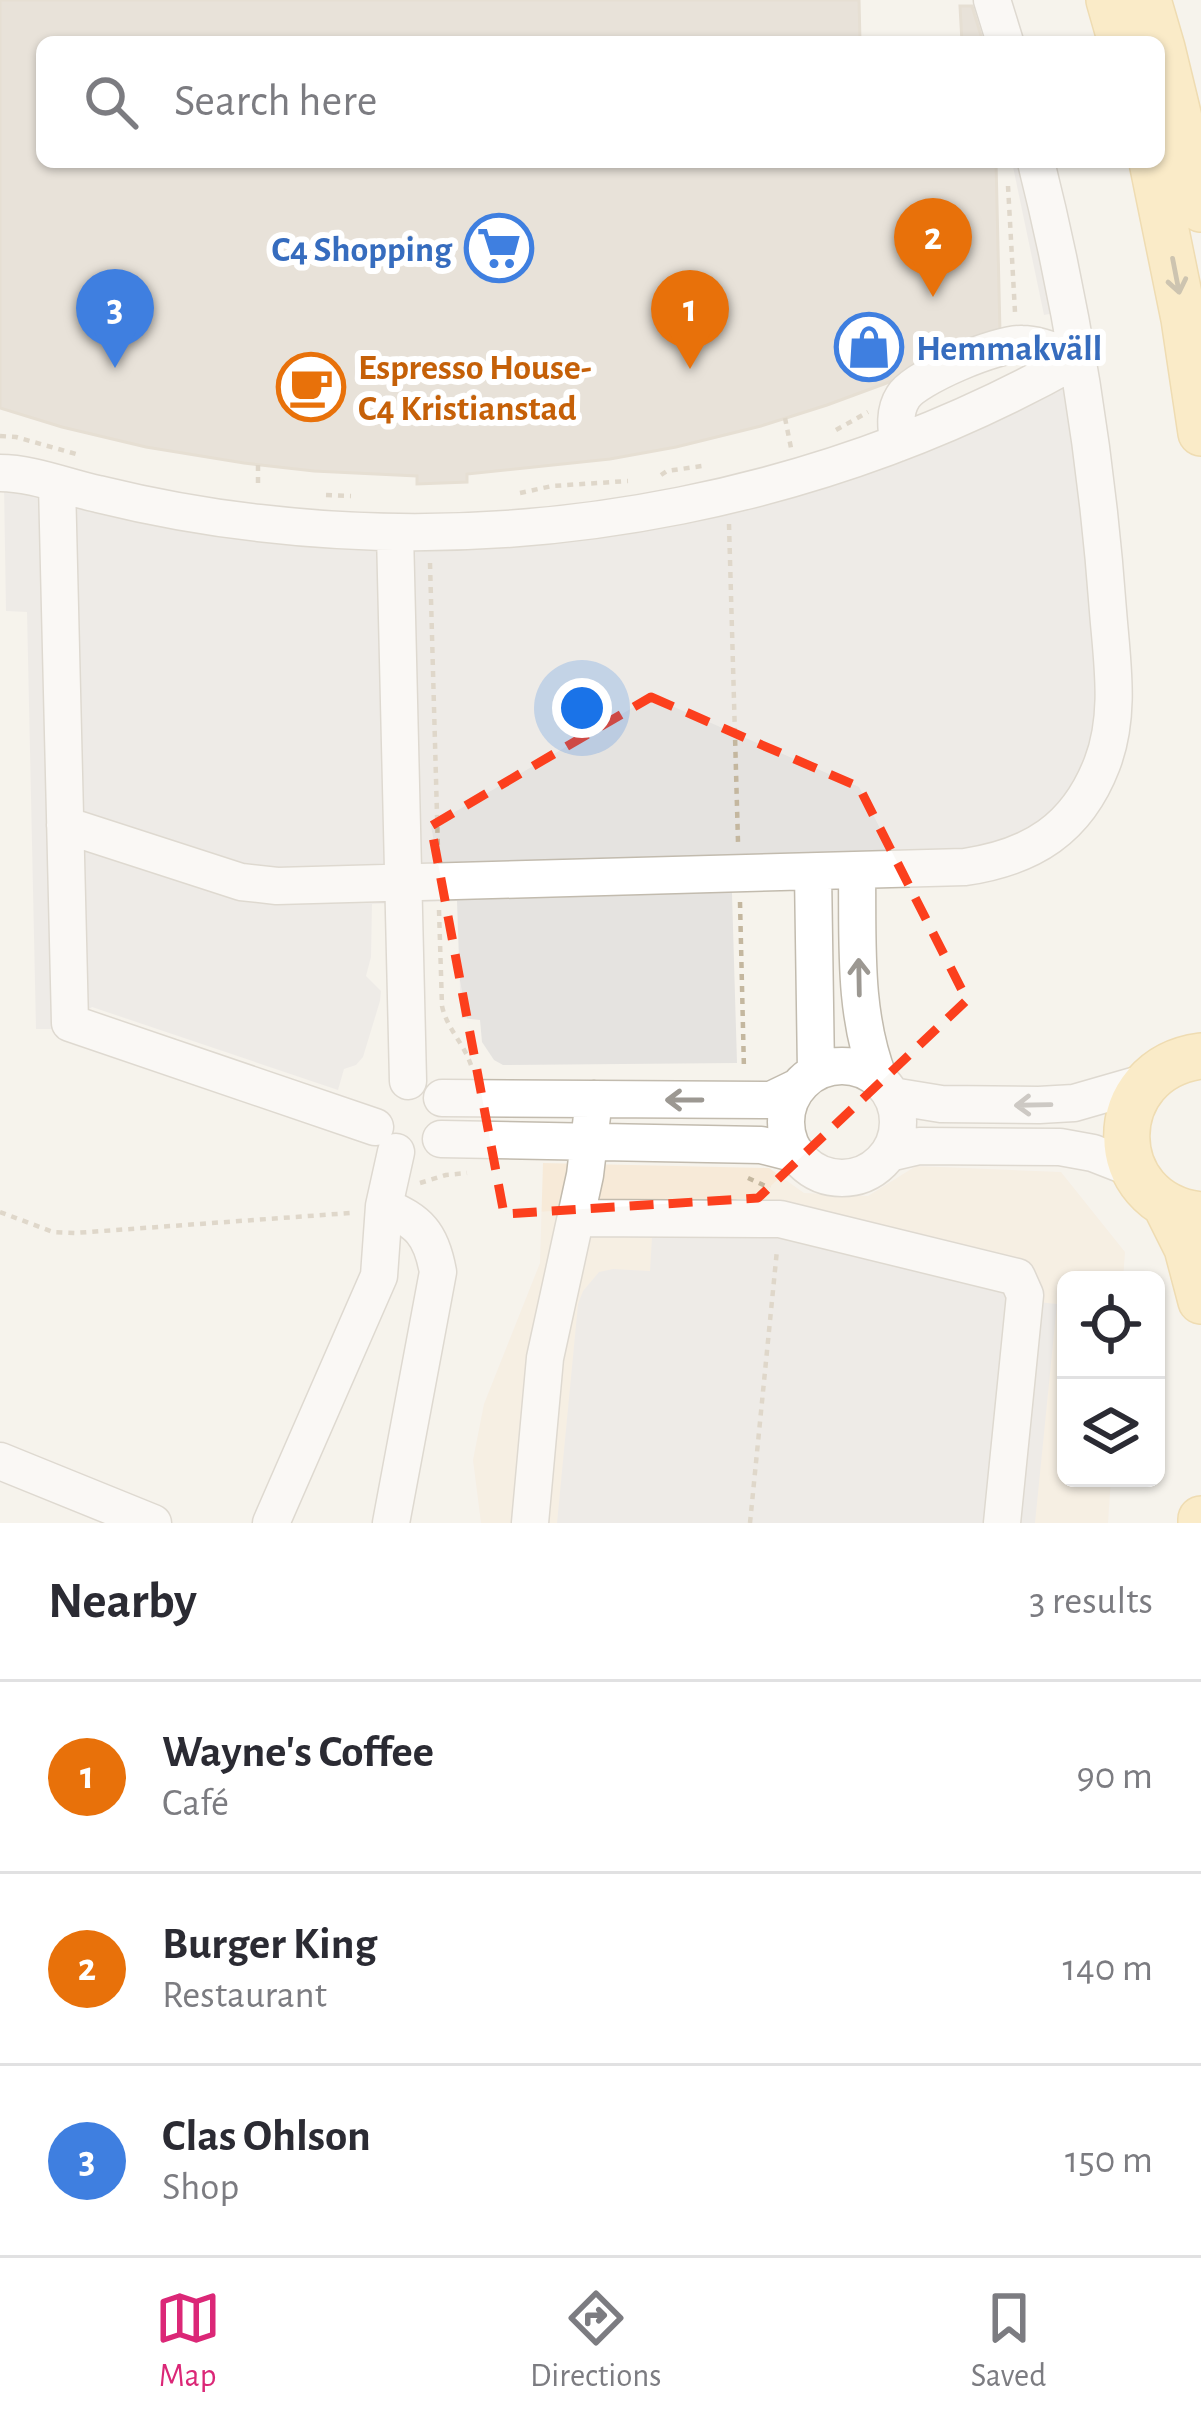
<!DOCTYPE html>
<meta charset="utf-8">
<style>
body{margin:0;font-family:"Alegreya Sans",sans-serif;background:#f7f7f7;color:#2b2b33}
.controls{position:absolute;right:36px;bottom:36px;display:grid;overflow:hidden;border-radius:18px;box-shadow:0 3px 9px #0004}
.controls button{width:108px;height:108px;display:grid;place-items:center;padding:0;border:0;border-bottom:3px solid #e1e1e2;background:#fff;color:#2b2b33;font:60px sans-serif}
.you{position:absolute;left:582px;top:708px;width:42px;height:42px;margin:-30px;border:9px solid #fff;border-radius:50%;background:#1a73e8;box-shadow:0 0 0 18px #1a73e833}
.badge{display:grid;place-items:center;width:78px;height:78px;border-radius:50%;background:#db2777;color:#fff;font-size:39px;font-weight:700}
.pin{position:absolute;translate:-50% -99px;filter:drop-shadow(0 3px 6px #0008)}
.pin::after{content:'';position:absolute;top:63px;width:42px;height:36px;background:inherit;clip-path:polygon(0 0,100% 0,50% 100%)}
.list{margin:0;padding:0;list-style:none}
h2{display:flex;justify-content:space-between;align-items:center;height:156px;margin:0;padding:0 48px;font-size:51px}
h2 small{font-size:39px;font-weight:400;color:#7c7c81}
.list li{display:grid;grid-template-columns:78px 1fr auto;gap:36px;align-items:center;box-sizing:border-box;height:192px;padding:0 48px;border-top:3px solid #e1e1e2}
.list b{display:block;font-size:45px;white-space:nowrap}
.list p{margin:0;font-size:39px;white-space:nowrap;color:#7c7c81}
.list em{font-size:39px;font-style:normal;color:#7c7c81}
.icon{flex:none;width:66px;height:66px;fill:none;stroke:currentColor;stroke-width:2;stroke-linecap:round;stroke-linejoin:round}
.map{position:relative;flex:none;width:1201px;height:1523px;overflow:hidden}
.search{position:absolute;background:#fff;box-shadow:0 3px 9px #0004;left:36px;right:36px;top:36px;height:132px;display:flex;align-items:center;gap:30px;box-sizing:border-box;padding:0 42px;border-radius:18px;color:#7c7c81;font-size:45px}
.sheet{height:732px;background:#fff}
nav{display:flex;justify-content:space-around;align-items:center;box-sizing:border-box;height:168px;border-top:3px solid #e1e1e2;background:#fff;font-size:33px;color:#7c7c81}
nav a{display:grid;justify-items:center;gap:6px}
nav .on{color:#db2777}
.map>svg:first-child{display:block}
.commercial{fill:#f7ead8}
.parking{fill:#e5e3e0}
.building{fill:#d8cfc1;stroke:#d3c7b4;stroke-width:3}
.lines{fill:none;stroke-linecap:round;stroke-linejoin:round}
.minor-casing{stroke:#c2bbae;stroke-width:39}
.major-casing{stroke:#e6c16a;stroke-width:48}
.path{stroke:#c4b79f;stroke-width:4.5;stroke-dasharray:6 6;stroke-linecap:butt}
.minor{stroke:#fff;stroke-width:36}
.major{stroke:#ffe39c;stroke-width:45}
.oneway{stroke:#9c8c66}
.oneway2{stroke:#9c9892}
.marked{fill:none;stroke:#fc3f1d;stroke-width:9;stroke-dasharray:24 15;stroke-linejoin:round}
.labels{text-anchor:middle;stroke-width:12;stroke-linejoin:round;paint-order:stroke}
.shop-label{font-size:36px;font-weight:bold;fill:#366cbe;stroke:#fff;text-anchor:end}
.food-label{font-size:36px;font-weight:bold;fill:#c56008;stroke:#fff;text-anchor:start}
</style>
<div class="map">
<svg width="1201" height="1523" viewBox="0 0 1201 1523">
<rect width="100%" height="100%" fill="#f6f3ec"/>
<!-- commercial -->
<path class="commercial" d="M543 1163 769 1168 804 1193 868 1196 916 1166 1061 1172 1125 1252 1123 1280H1066V1478H1111L1108 1523H481L473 1460 484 1404 540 1263Z"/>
<!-- parking -->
<path class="parking" d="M1012 162H1023L1055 313 1044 315Z
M1067 384 1088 549 1100 721 1076 793 1025 835 990 848 731 860 737 1063 503 1065 494 1060 482 1042 480 1020 461 1018 457 901 372 904 371 957 366 976 381 991 380 1001 363 1057 356 1065 344 1069 338 1090 92 1007 56 1029H36L27 612 6 611 4 486 563 539Z
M654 1203 792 1207 1038 1302 1057 1304 1035 1523H557L578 1304 583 1291 599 1272 613 1269 650 1271Z"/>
<!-- building -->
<path class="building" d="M0 0H859L860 42H42V162H996L1000 333 911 374 827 405 761 426 676 447 610 459 467 474V482L417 484V476L314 471 244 463 146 447 62 427 0 408Z
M960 6H972L983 42H962Z"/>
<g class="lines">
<!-- minor casing -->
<g class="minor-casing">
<path id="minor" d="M992 0 1005 42
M898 443C896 427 894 411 903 397 915 377 998 343 1022 344 1040 344 1060 354 1077 359
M0 473C32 473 66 487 98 494 151 507 205 517 259 523 540 556 831 498 1077 359
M57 484 70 1023 375 1127
M395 533 408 1081
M65 825 241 882 277 886 965 867C1032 857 1077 829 1102 764 1121 715 1112 662 1108 611 1097 460 1073 309 1036 162
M857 871C858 941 853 1013 879 1079
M813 872 816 1072
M786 1122a56 56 0 1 1 112 0a56 56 0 1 1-112 0Z
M892 1096 941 1104 1039 1105 1074 1103 1147 1082
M442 1098 771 1100 798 1087
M441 1139 761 1145 797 1154
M889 1153 919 1146 1060 1147 1093 1153 1134 1169
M384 1206C419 1222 431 1233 438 1272L391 1523
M576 1218 780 1219 1017 1277 1025 1295 1002 1523
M0 1461 153 1523
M271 1523 379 1276 384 1206 396 1152
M530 1523 545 1358 585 1175 594 1099"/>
</g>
<!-- major casing -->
<g class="major-casing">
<path id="major" d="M1109 0 1121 42
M1148 0 1162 48 1201 209
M1152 162 1184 319 1201 433
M1201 1056C1102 1069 1102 1204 1201 1215
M1165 1204 1187 1248 1201 1301
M1201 1523V1519"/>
</g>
<!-- path -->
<path class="path" d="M1008 186 1015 312
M785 418 791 448
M836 430 868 412
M0 436 16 437 76 454
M258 465V489
M661 475 667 471 702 466
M520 493 552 486 628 481
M326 495 351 496
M729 524 738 842
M430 563 438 851
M740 902 744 1070
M439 910 442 1006C447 1029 463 1042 471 1065
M748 1178 770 1188
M420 1183 446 1175 467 1173
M0 1212 53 1232 75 1233 350 1213
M750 1523 777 1250"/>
<!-- minor -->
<use href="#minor" class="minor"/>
<!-- major -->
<use href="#major" class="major"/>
</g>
<!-- one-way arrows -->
<defs><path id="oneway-shaft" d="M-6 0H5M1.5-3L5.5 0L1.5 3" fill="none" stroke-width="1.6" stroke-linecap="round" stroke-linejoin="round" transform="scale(3)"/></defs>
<use class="oneway" href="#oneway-shaft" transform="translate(1176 276) rotate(79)"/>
<g class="oneway2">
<use href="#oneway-shaft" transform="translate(859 977) rotate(-91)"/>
<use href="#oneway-shaft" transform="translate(684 1100) rotate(-180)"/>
<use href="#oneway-shaft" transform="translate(1033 1105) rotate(179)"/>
</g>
<!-- marked area -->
<path d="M0 0H1201V1523H0ZM651 697 859 787 967 1000 758 1198 504 1214 431 826Z" fill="#f6f3ec" fill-opacity=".55" fill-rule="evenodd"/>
<path class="marked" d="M651 697 859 787 967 1000 758 1198 504 1214 431 826Z"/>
<!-- icons -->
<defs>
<g id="supermarket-ring" transform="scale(3.45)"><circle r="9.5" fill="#fff" stroke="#3f7fe0" stroke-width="1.5"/><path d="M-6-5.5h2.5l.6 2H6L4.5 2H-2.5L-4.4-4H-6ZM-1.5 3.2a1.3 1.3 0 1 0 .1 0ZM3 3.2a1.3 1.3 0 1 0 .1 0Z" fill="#3f7fe0"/></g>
<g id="shop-ring" transform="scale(3.45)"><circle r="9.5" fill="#fff" stroke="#3f7fe0" stroke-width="1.5"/><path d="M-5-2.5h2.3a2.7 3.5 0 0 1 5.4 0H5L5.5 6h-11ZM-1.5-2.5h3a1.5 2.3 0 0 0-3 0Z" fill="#3f7fe0"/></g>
<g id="cafe-ring" transform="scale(3.45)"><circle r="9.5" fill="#fff" stroke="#e8710a" stroke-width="1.5"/><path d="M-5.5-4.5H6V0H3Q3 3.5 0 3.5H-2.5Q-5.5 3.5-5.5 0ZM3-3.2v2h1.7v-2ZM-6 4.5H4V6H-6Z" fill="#e8710a"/></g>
</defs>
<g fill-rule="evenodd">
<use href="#supermarket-ring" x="499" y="248"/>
<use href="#shop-ring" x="869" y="347"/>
<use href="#cafe-ring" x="311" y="387"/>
</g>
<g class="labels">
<!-- shop labels -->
<g class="shop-label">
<text x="452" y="261">C4 Shopping</text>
<text x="916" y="360" text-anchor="start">Hemmakväll</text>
</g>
<!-- food labels -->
<g class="food-label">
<text x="358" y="379">Espresso House-<tspan x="358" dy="41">C4 Kristianstad</tspan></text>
</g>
</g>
</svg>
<div class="controls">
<button><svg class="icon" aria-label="locate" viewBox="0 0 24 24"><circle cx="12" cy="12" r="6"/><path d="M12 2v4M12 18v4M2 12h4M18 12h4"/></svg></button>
<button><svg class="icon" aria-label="layers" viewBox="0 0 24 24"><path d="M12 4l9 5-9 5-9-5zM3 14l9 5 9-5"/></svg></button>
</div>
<div class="you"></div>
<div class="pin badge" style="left:690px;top:369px;background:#e8710a">1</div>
<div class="pin badge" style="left:933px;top:297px;background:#e8710a">2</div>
<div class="pin badge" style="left:115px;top:368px;background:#3f7fe0">3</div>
<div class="search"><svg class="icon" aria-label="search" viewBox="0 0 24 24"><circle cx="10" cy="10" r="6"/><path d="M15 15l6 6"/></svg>Search here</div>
</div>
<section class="sheet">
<h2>Nearby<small>3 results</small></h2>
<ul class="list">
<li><span class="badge" style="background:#e8710a">1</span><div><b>Wayne's Coffee</b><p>Café</p></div><em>90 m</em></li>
<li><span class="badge" style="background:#e8710a">2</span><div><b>Burger King</b><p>Restaurant</p></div><em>140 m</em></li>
<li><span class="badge" style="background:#3f7fe0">3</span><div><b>Clas Ohlson</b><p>Shop</p></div><em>150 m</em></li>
</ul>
</section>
<nav>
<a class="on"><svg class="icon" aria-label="map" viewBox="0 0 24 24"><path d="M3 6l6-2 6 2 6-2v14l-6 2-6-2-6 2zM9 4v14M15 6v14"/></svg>Map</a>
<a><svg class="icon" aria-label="directions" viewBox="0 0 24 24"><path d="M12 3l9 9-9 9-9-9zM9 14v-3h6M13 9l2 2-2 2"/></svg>Directions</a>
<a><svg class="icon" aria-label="saved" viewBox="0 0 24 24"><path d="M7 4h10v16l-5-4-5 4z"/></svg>Saved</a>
</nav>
